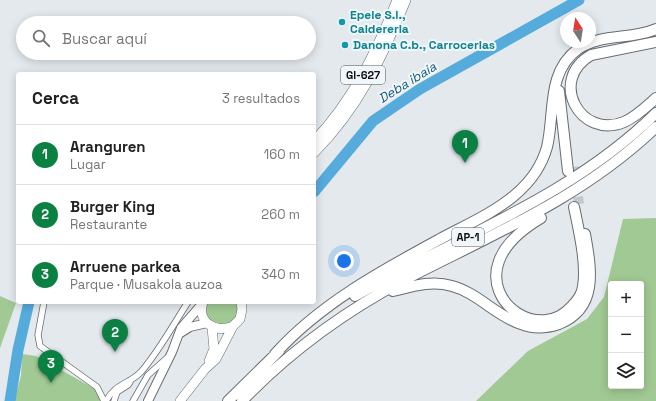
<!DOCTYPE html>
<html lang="es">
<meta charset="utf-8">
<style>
body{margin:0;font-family:"Space Grotesk",sans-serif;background:#f2f2f2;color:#222}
.controls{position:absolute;right:12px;bottom:12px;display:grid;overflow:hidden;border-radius:4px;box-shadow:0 2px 10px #0003}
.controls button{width:36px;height:36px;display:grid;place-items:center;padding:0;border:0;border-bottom:1px solid #e0e0e0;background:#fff;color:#222;font:20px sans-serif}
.compass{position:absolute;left:560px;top:12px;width:36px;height:36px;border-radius:50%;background:#fff;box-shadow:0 2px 10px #0003;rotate:348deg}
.you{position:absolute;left:344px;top:261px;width:14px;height:14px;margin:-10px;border:3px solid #fff;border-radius:50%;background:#1a73e8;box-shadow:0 0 0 6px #1a73e833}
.badge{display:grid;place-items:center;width:26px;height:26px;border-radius:50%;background:#0b8043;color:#fff;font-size:13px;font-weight:700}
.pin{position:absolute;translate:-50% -33px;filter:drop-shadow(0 1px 2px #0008)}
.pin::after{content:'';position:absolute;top:21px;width:14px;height:12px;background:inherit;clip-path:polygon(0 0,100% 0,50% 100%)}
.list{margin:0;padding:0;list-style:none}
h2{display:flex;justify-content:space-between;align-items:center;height:52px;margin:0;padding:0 16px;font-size:17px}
h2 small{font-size:13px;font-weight:400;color:#767676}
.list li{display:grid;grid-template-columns:26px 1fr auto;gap:12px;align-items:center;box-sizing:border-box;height:60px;padding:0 16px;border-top:1px solid #e0e0e0}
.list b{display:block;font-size:15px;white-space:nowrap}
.list p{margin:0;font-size:13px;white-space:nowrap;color:#767676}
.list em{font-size:13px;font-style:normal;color:#767676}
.icon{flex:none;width:22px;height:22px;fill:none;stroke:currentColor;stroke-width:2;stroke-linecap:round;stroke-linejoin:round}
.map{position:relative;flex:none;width:656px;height:401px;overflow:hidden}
.search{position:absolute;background:#fff;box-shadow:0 2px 10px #0003;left:16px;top:16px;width:300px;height:44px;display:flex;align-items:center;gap:10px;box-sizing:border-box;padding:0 14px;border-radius:22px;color:#767676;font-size:15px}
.panel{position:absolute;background:#fff;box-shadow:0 2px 10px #0003;left:16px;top:72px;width:300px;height:232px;border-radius:4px}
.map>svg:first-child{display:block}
.green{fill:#a1c993;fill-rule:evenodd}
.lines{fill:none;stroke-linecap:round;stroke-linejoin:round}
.river{stroke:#56abdd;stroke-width:11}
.highway-tunnel{stroke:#c3c8cc;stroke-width:10;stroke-dasharray:10 5;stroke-linecap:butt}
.street-casing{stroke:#686d71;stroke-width:7}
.secondary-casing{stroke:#686d71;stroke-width:10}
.primary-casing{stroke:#686d71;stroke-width:10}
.highway-casing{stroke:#686d71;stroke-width:12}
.street{stroke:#fff;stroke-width:5.5}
.secondary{stroke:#fff;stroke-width:8}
.primary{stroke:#fff;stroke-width:9}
.highway{stroke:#fff;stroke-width:10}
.culture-dot{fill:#0f9aa8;stroke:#f0f6fa;stroke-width:1.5}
.labels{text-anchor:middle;stroke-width:4;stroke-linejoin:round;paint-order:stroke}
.shield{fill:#f0f6fa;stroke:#505456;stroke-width:1}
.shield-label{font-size:11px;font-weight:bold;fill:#0c0e10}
.culture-label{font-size:12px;font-weight:bold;fill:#0d838f;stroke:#f0f6fa;text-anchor:start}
.water-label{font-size:13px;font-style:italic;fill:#165779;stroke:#f0f6fa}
</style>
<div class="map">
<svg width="656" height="401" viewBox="0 0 656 401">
<rect width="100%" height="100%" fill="#e3e9ed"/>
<!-- green -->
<path class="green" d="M656 218V401H476L528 351 587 319 604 297 623 219ZM611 284H641V386H611Z
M0 296 16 303 0 348Z
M206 302H237L239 307 237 318 223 327 207 320Z
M22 354 36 356 95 389 100 393 101 401H14L21 376Z"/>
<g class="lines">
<!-- river -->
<path class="river" d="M314 192 373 121 420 89 579 0
M10 401 18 350 29 302"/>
<!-- highway-tunnel -->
<path class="highway-tunnel" d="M574 167 579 204"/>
<!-- street casing -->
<g class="street-casing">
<path id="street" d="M44 302 38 335 40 346 97 387 104 401
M106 401C116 383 128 385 141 372 159 351 173 325 188 302
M114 401 117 392 128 385 130 382
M133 401 148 375 167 358"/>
</g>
<!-- secondary casing -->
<g class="secondary-casing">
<path id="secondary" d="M179 334 190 327 207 323
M148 401 172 352 181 328 202 304"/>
</g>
<!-- primary casing -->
<g class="primary-casing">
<path id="primary" d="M314 141C353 100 376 52 397 0
M314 153C359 108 382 58 406 0
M203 302C196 322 216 334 233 326
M209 361 214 349 212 327
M180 401 205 369 216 359 233 326 240 319 242 309 241 302"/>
</g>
<!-- highway casing -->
<g class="highway-casing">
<path id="highway" d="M656 42 591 55C548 80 580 140 624 122 636 117 647 106 656 98
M559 91 568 171
M541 218C524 228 506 242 499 261 483 304 540 342 572 306 576 302 580 297 582 291 588 268 579 231 574 207
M393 291C413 286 432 280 452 286 478 293 496 316 521 324 533 329 547 328 559 324 599 308 591 268 585 234
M355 296C457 237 571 197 656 113
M275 354C320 304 381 271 440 239 464 226 496 212 516 194 530 182 542 165 547 147 555 115 546 72 578 49 601 33 631 40 656 29
M228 401 279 351
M242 401C288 353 344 312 404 280 493 234 582 198 656 127"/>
</g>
<!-- street -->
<use href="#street" class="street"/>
<!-- secondary -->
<use href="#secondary" class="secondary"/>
<!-- primary -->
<use href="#primary" class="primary"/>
<!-- highway -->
<use href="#highway" class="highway"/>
</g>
<!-- markers -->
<g class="culture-dot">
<circle cx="342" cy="22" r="4"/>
<circle cx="345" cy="45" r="4"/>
</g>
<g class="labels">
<!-- shield labels -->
<g class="shield">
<rect x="341" y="66" width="44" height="18" rx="3"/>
<rect x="452" y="228" width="32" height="18" rx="3"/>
</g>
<g class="shield-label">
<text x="363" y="79">GI-627</text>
<text x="468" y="241">AP-1</text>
</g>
<!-- culture labels -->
<g class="culture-label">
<text x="350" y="19">Epele S.l.,<tspan x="350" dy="14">Caldereria</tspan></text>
<text x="353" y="49">Danona C.b., Carrocerias</text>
</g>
<!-- water labels -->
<g class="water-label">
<text transform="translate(407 82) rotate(-32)" y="5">Deba ibaia</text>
</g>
</g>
</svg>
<div class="controls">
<button>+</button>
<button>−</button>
<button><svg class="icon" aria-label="layers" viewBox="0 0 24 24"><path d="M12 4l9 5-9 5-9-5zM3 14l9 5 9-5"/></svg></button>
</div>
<svg class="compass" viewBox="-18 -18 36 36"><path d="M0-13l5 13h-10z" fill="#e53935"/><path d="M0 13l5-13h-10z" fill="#767676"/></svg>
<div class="you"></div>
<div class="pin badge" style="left:465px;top:163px">1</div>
<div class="pin badge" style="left:115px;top:352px">2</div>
<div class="pin badge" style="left:51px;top:383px">3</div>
<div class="search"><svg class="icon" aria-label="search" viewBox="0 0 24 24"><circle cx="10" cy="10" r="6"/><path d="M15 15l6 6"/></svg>Buscar aquí</div>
<section class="panel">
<h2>Cerca<small>3 resultados</small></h2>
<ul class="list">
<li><span class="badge">1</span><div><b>Aranguren</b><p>Lugar</p></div><em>160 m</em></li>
<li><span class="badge">2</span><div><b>Burger King</b><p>Restaurante</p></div><em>260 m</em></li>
<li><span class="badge">3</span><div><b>Arruene parkea</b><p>Parque · Musakola auzoa</p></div><em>340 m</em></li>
</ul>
</section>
</div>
